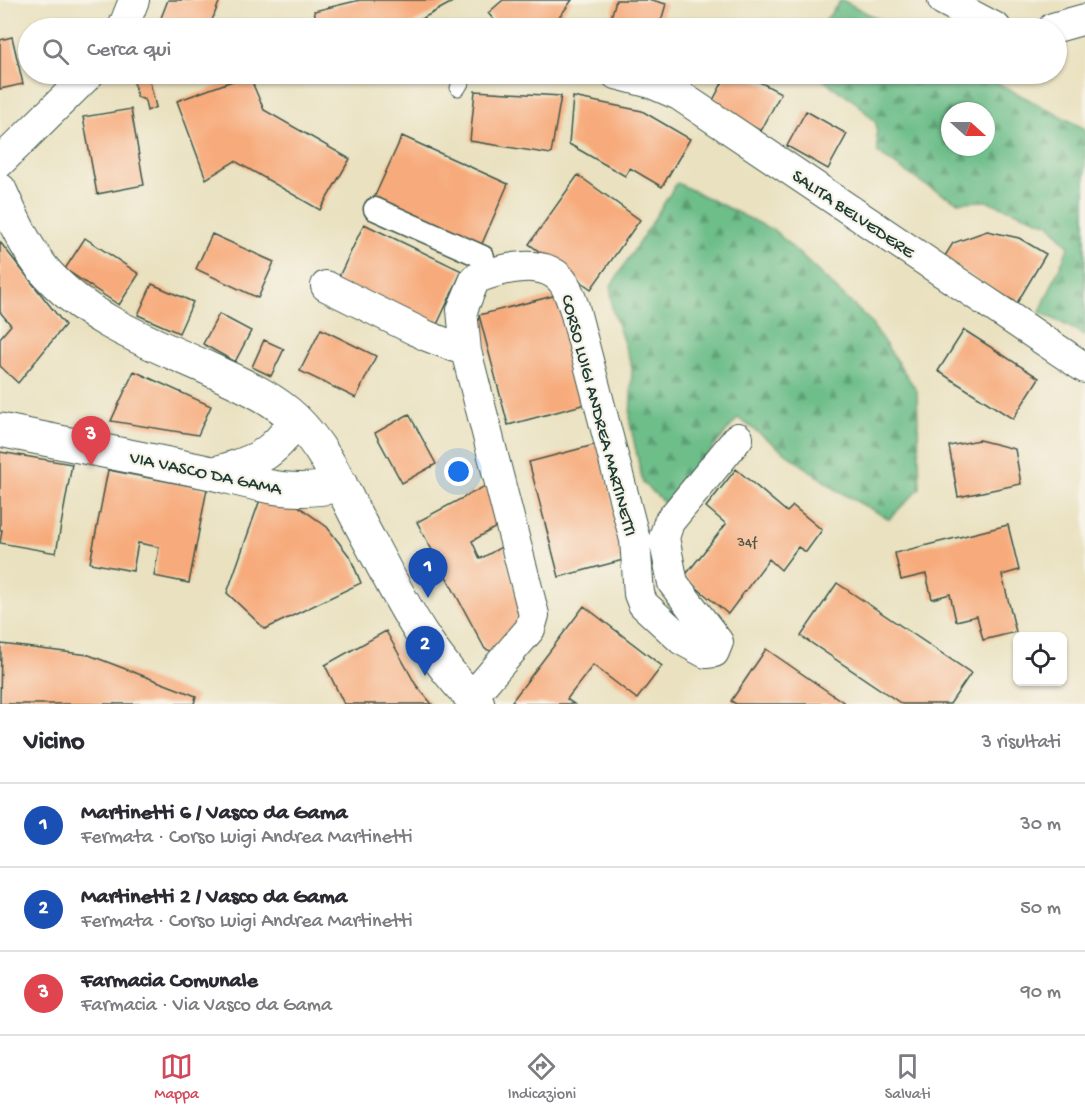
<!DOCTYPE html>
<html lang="it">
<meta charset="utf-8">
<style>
body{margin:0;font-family:"Gochi Hand",sans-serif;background:#f2f2f3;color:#2b2b33}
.controls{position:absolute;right:18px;bottom:18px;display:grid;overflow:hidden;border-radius:9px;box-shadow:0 2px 4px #0004}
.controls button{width:54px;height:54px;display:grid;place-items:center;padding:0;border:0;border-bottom:2px solid #e1e1e2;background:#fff;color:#2b2b33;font:30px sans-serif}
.compass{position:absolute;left:941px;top:102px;width:54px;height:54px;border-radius:50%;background:#fff;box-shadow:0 2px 4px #0004;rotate:111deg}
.you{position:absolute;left:459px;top:472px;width:21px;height:21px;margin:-15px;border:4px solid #fff;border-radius:50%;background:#1a73e8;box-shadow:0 0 0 9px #1a73e833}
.badge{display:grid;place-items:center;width:39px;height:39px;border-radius:50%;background:#d1495b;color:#fff;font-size:20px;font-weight:700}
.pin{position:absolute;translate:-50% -50px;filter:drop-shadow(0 2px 3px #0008)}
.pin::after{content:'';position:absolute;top:32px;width:21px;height:18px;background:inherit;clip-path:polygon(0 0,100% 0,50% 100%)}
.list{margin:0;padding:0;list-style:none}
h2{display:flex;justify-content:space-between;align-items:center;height:78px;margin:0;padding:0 24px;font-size:26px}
h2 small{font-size:20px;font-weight:400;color:#7c7c81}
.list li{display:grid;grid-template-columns:39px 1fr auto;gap:18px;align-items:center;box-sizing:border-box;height:84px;padding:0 24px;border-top:2px solid #e1e1e2}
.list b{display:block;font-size:22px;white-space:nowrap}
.list p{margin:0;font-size:20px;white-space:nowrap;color:#7c7c81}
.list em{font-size:20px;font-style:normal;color:#7c7c81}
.icon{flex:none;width:33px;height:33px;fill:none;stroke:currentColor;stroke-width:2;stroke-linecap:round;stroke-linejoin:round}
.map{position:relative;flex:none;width:1085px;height:704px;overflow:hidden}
.search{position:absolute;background:#fff;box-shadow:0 2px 4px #0004;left:18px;right:18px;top:18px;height:66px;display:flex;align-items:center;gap:15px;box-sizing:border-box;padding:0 21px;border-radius:33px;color:#7c7c81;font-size:22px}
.sheet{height:330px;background:#fff}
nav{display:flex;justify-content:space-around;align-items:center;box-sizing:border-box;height:84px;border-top:2px solid #e1e1e2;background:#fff;font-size:16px;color:#7c7c81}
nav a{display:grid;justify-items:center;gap:3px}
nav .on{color:#d1495b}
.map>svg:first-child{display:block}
.forest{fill:url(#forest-firs);stroke:#467e5f;stroke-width:1.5;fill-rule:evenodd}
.building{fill:#f7ab7c}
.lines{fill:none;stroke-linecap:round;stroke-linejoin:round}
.service-casing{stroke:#3d5649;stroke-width:17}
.pedestrian-casing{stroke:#3d5649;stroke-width:25}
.minor-casing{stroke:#3d5649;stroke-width:32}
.tertiary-casing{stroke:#3d5649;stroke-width:35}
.service{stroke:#fff;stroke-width:15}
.pedestrian{stroke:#fff;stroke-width:22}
.minor{stroke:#fff;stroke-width:30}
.tertiary{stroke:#fff;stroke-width:33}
.labels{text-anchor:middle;stroke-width:4.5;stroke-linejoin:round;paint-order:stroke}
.number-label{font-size:15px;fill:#555846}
.street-label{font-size:18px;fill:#1f3d34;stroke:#f7f3e8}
</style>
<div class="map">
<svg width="1085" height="704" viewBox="0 0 1085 704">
<defs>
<pattern id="forest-firs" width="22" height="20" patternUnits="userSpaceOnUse" patternTransform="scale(1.5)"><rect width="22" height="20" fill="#6ebe8a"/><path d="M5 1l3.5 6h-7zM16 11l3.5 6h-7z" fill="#5a9c72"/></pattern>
</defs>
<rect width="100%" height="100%" fill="#f7f3e8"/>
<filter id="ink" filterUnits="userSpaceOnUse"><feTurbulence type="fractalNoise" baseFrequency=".0167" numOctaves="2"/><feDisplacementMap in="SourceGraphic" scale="12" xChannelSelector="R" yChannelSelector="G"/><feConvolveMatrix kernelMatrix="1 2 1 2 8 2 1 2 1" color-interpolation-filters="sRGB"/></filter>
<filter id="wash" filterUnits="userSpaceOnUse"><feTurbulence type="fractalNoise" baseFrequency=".008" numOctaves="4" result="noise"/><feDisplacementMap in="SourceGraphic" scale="24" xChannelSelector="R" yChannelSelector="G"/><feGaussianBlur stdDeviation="1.35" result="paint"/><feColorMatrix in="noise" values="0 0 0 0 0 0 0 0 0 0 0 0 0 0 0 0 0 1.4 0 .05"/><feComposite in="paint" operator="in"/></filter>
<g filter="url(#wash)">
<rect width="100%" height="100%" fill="#e9e1bf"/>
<!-- forest -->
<path class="forest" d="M841 0H842L895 28H820Z
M814 74H980L1085 129V335L1040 312 1069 246 1049 224 987 201 958 202 927 186 878 153 876 123 858 104ZM950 111H986V147H950Z
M677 183 775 231 869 320 917 391 920 488 889 519 838 491 738 418 666 504 643 483 630 423 632 367 612 308 611 286Z"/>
<g id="blocks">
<!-- building -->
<path class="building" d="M168 0H220L209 28H157Z
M360 0H456L405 28H318L314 11Z
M503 0H572L561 15 545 28H501L488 13Z
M616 0H652L666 4 659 28H608Z
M12 37 23 84 0 89V40Z
M132 74H148L156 107 147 111 145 100 137 97Z
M727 74H744L781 93 761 131 711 104Z
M249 75 264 110 350 159 320 210 235 161 206 179 177 101Z
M475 91 561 96 551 154 470 141Z
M573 97 642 111 690 139 662 187 630 168 625 176 569 144Z
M131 109 144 185 97 194 83 117Z
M806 111 847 134 828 169 787 146Z
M402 136 508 184 481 246 374 198Z
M578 175 640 220 591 289 529 244Z
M364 224 462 271 434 331 335 285Z
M987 231 1019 238 1046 254 1017 303 943 259 953 243Z
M212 234 274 262 258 298 196 269Z
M85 238 139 274 119 305 65 269Z
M0 242 65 325 18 383 0 366V338L11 325 0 312Z
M152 284 193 302 179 333 138 315Z
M557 295 586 404 508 425 479 315Z
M219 314 251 331 235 362 203 344Z
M321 329 376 356 356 398 300 371Z
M964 330 1039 378 1013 419 938 371Z
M264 340 284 349 271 376 252 367Z
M134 371 211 406 198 435 111 421Z
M409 414 436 464 402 483 375 433Z
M979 440 1015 449 1021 484 958 497 949 446Z
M598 444 627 559 559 577 529 462Z
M0 452 72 464 56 553 0 543 2 530H0Z
M736 469 787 512 793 506 822 530 806 552 798 547 781 570 769 559 728 614 684 577 726 524 706 507Z
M108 470 207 489 189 583 154 576 159 547 138 543 133 571 90 563Z
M487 485 498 526 472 541 480 559 503 546 524 620 497 653 485 649 417 522Z
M262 494 298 506 327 527 350 557 361 583 265 629 227 593Z
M1008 525 1019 570 1002 575 1016 632 983 640 977 616 956 621 950 594 932 599 926 574 901 580 895 553Z
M837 583 971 673 950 704H902L801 636Z
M584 606 662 666 637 699 593 665 567 699 574 704H516L512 701Z
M386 631 416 685 432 704H344L325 665Z
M1 644 89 655 196 696 194 704H0Z
M766 649 846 704H736L731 701Z"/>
</g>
</g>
<g filter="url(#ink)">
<use href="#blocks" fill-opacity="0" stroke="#3d5649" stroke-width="1.5"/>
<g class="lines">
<!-- service casing -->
<g class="service-casing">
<path id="service" d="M458 88 466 74"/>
</g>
<!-- pedestrian casing -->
<g class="pedestrian-casing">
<path id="pedestrian" d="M375 209 483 257"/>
</g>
<!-- minor casing -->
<g class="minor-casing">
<path id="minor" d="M943 0 996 28
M123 28 134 0
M1053 28 1085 19
M616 74 651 83 679 95 1085 368
M0 162 89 74
M326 286 427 336 466 351
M471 698 530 629 534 615 466 351 462 310 475 279C500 269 547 255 565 285 569 292 571 300 574 307L635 540 639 594 643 604 682 640 706 653 714 652 718 642 673 583 664 538 669 522 738 438"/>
</g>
<!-- tertiary casing -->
<g class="tertiary-casing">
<path id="tertiary" d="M0 190C12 217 25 247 44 270 86 319 147 341 205 367 236 382 270 395 295 419 326 449 342 489 362 527 395 588 426 655 478 704
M0 430C64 443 129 456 193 469 250 480 281 498 341 485
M215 473C255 462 272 456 296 420"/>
</g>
<!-- service -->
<use href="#service" class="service"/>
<!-- pedestrian -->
<use href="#pedestrian" class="pedestrian"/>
<!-- minor -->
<use href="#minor" class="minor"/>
<!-- tertiary -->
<use href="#tertiary" class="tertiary"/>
</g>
</g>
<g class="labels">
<!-- number labels -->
<g class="number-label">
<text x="747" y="546">34f</text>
</g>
<!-- street labels -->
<g class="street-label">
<text transform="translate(854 213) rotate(34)" y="6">SALITA BELVEDERE</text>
<text transform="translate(600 415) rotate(75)" y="6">CORSO LUIGI ANDREA MARTINETTI</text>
<text transform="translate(206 472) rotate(12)" y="6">VIA VASCO DA GAMA</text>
</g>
</g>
</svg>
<div class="controls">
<button><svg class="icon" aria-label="locate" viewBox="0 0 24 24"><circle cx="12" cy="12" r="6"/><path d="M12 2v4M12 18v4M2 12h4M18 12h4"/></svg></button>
</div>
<svg class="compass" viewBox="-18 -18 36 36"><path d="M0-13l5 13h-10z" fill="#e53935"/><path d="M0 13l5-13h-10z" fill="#7c7c81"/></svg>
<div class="you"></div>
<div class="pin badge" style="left:428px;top:598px;background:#1a4fb4">1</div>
<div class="pin badge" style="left:425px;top:676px;background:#1a4fb4">2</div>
<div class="pin badge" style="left:91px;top:466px;background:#e0444e">3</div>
<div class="search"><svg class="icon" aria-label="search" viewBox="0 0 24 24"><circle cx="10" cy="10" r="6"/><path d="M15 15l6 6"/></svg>Cerca qui</div>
</div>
<section class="sheet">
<h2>Vicino<small>3 risultati</small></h2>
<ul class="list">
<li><span class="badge" style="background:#1a4fb4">1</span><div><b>Martinetti 6 / Vasco da Gama</b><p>Fermata · Corso Luigi Andrea Martinetti</p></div><em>30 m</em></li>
<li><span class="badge" style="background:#1a4fb4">2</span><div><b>Martinetti 2 / Vasco da Gama</b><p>Fermata · Corso Luigi Andrea Martinetti</p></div><em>50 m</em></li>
<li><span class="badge" style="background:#e0444e">3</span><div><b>Farmacia Comunale</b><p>Farmacia · Via Vasco da Gama</p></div><em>90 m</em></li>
</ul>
</section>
<nav>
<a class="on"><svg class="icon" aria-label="map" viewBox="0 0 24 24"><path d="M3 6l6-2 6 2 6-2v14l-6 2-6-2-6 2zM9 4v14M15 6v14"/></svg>Mappa</a>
<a><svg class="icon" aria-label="directions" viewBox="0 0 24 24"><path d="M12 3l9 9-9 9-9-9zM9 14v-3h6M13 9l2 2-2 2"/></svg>Indicazioni</a>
<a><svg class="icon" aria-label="saved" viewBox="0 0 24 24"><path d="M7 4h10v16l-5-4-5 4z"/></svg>Salvati</a>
</nav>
